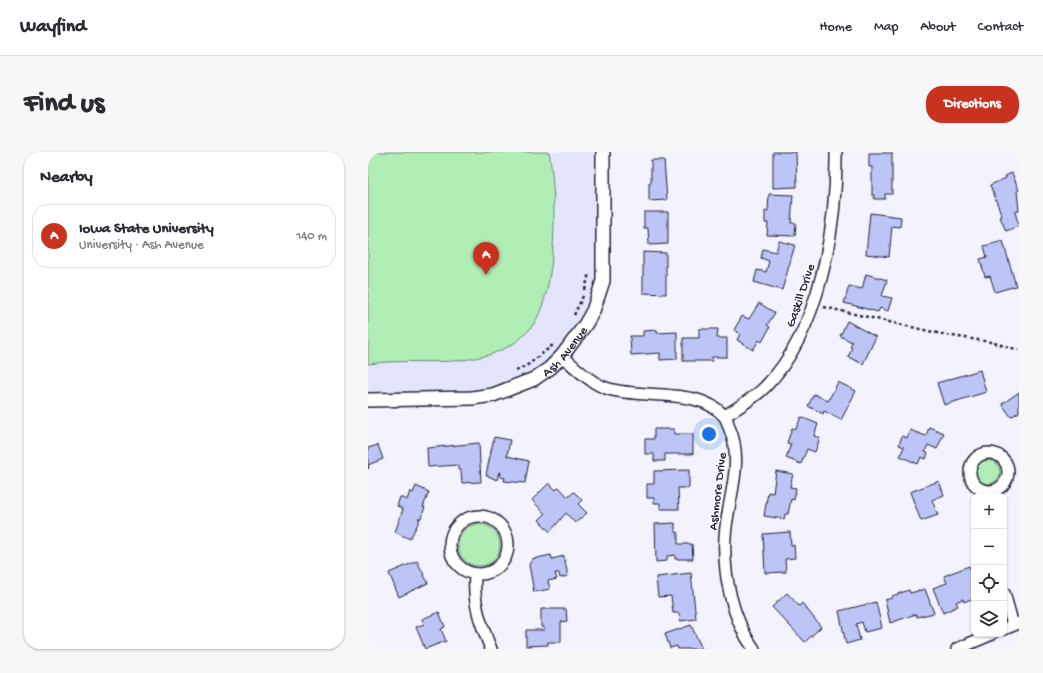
<!DOCTYPE html>
<meta charset="utf-8">
<style>
body{margin:0;font-family:"Gochi Hand",sans-serif;background:#f7f7f7;color:#2b2b33}
.controls{position:absolute;right:12px;bottom:12px;display:grid;overflow:hidden;border-radius:8px;box-shadow:0 1px 3px #0004}
.controls button{width:36px;height:36px;display:grid;place-items:center;padding:0;border:0;border-bottom:1px solid #e1e1e2;background:#fff;color:#2b2b33;font:20px sans-serif}
.you{position:absolute;left:341px;top:282px;width:14px;height:14px;margin:-10px;border:3px solid #fff;border-radius:50%;background:#1a73e8;box-shadow:0 0 0 6px #1a73e833}
.badge{display:grid;place-items:center;width:26px;height:26px;border-radius:50%;background:#c8321e;color:#fff;font-size:13px;font-weight:700}
.pin{position:absolute;translate:-50% -33px;filter:drop-shadow(0 1px 2px #0008)}
.pin::after{content:'';position:absolute;top:21px;width:14px;height:12px;background:inherit;clip-path:polygon(0 0,100% 0,50% 100%)}
.list{margin:0;padding:0;list-style:none}
h2{display:flex;justify-content:space-between;align-items:center;height:52px;margin:0;padding:0 16px;font-size:17px}
h2 small{font-size:13px;font-weight:400;color:#7c7c81}
.list li{display:grid;grid-template-columns:26px 1fr auto;gap:12px;align-items:center;box-sizing:border-box;height:64px;margin:0 8px 8px;padding:0 8px;border:1px solid #e1e1e2;border-radius:16px}
.list b{display:block;font-size:15px;white-space:nowrap}
.list p{margin:0;font-size:13px;white-space:nowrap;color:#7c7c81}
.list em{font-size:13px;font-style:normal;color:#7c7c81}
.icon{flex:none;width:22px;height:22px;fill:none;stroke:currentColor;stroke-width:2;stroke-linecap:round;stroke-linejoin:round}
.map{position:relative;flex:none;width:651px;height:497px;overflow:hidden;border-radius:16px}
header{display:flex;align-items:center;gap:24px;box-sizing:border-box;height:56px;padding:0 20px;background:#fff;border-bottom:1px solid #e1e1e2}
header strong{font-size:19px}
nav{display:flex;gap:22px;margin-inline-start:auto;font-size:14px}
.intro{display:flex;align-items:center;justify-content:space-between;box-sizing:border-box;height:96px;padding:0 24px}
h1{margin:0;font-size:28px}
.button{padding:10px 18px;border-radius:16px;background:#c8321e;color:#fff;font-size:14px;font-weight:700}
main{display:flex;gap:24px;padding:0 24px}
aside{flex:1;background:#fff;border-radius:16px;box-shadow:0 1px 3px #0004}
.map>svg:first-child{display:block}
.built{fill:#e2e5fb}
.green{fill:#b0eeb5;stroke:#698878}
.building{fill:#bdc4f6;stroke:#22223b}
.lines{fill:none;stroke-linecap:round;stroke-linejoin:round}
.minor-casing{stroke:#22223b;stroke-width:14}
.tertiary-casing{stroke:#22223b;stroke-width:16}
.path{stroke:#22223b;stroke-width:2.5;stroke-dasharray:3 3;stroke-linecap:butt}
.minor{stroke:#fff;stroke-width:11}
.tertiary{stroke:#fff;stroke-width:13}
.labels{text-anchor:middle;stroke-width:3;stroke-linejoin:round;paint-order:stroke}
.street-label{font-size:13px;fill:#22223b;stroke:#fff}
</style>
<header>
<strong>Wayfind</strong>
<nav><a>Home</a><a>Map</a><a>About</a><a>Contact</a></nav>
</header>
<div class="intro"><h1>Find us</h1><a class="button">Directions</a></div>
<main>
<aside>
<h2>Nearby<small></small></h2>
<ul class="list">
<li><span class="badge">A</span><div><b>Iowa State University</b><p>University · Ash Avenue</p></div><em>140 m</em></li>
</ul>
</aside>
<div class="map">
<svg width="651" height="497" viewBox="0 0 651 497">
<rect width="100%" height="100%" fill="#f2f3fd"/>
<filter id="ink" filterUnits="userSpaceOnUse"><feTurbulence type="fractalNoise" baseFrequency=".025" numOctaves="2"/><feDisplacementMap in="SourceGraphic" scale="8" xChannelSelector="R" yChannelSelector="G"/><feConvolveMatrix kernelMatrix="1 2 1 2 8 2 1 2 1" color-interpolation-filters="sRGB"/></filter>
<g filter="url(#ink)">
<!-- built -->
<path class="built" d="M0 0H235V129L194 204 125 243 0 248Z"/>
<!-- green -->
<path class="green" d="M0 0H181C189 42 190 137 165 173 153 190 132 201 112 205 75 214 37 206 0 212Z
M608 320a12 12 0 1 1 24 0a12 12 0 1 1-24 0Z
M90 393a21 21 0 1 1 42 0a21 21 0 1 1-42 0Z"/>
<!-- building -->
<path class="building" d="M405 0H428L429 35 405 36Z
M501 1H524V42H517V47H506V43H504V15H501Z
M283 8H296L299 48 281 49V31H283Z
M644 21 651 38 649 39 651 59 647 60 651 74 638 79 632 65 634 64 622 33 638 26 637 24Z
M401 42 425 43 423 71H428L427 84 399 83 400 71H397V59H400Z
M276 60H300V92L281 93 280 76H276Z
M502 61 533 65 532 75 524 74 521 105 498 102Z
M411 89 427 93 414 138 386 130 389 118 398 120 401 109 393 106 395 97 408 100Z
M635 89 648 134 627 140 622 124 617 125 612 107 619 105 616 94Z
M275 100 298 101V142L275 141Z
M498 122 519 128 514 144 524 146 520 159 512 156 510 160 476 151 481 134 494 137Z
M391 151 407 161 399 173 402 175 394 190 391 188 385 198 369 188 372 182 366 178 374 164 381 167Z
M479 169 508 185 495 212 480 205 484 196 482 195 484 190 472 184Z
M331 177H350L349 186H359V205H344V209H315V186H331Z
M289 178V181L309 180V207L292 208V201L263 203 262 184H275V179Z
M612 218 618 240 576 253 569 231Z
M470 230 488 239 473 268 456 259 455 262 440 254 446 242 460 249Z
M651 240V260L643 265 634 252Z
M433 265 450 272 446 284 452 286 447 300 439 297 433 312 418 306 423 292 419 291 424 276 428 277Z
M561 275 576 281 569 297 560 293 557 300 560 301 558 307 553 305 550 312 532 304 536 295 531 293 534 284 539 286 542 278 558 284Z
M286 277H306V282H325V302H297V309H286V302H277V287H286Z
M126 285 142 288 139 304 161 309 157 331 136 329 137 326 132 325 133 320H131L129 328 118 323Z
M111 291 113 330 94 331 93 318H90V313L60 315 59 296Z
M10 293 15 307 0 313 1 316 0 317V296Z
M321 318V336H310L311 357H292V351H286V346H279V332H286V319Z
M408 319 425 322 422 335 428 336 426 348 423 347 420 362H417L416 367 396 364 400 340 405 341Z
M571 329 576 343 564 348 570 363 553 369 542 340Z
M181 331 188 338 191 335 200 345 206 340 214 348 210 352 219 361 207 371 198 361 182 380 171 368 177 362 164 348Z
M48 334 61 340 55 355H57L53 366H50L52 367 42 387 27 380 35 357 29 354 32 345 39 348 42 339 45 341Z
M307 371V380H310V392H324L325 407H307V403L299 404V409L288 410 287 372Z
M422 380 423 393H426L427 406 417 407 418 420 397 421 395 382Z
M183 403 184 407 196 404 200 424 192 426 191 421H187L189 427 180 429 182 437 166 440 161 413 164 407Z
M49 409 60 431 31 445 21 421Z
M601 414 605 424H603L606 431V446L596 450 595 447 588 450 590 454 575 461 565 436 579 431 576 424Z
M323 421 328 467 312 469 311 461H305L303 444 290 445 288 425Z
M557 437 566 461 549 465 548 462 522 471 517 448 524 446V444L541 438 542 441Z
M419 441 431 454 434 451 453 475 437 490 404 455Z
M508 450 514 476 497 480 494 470 488 472 492 488 478 492 471 459Z
M173 457H198L199 469 193 470V490H180V493L158 494V478H176V475H173Z
M71 460 77 475 73 477 78 489 57 497 48 475 56 472 54 467Z
M323 473 334 497H310L309 494 302 496 297 482Z"/>
<g class="lines">
<!-- minor casing -->
<g class="minor-casing">
<path id="minor" d="M194 204C207 215 223 232 241 237 274 247 332 235 356 264 359 267 360 272 361 275 377 311 359 348 357 385 355 423 364 467 386 497
M357 264C370 255 387 246 398 234 452 179 469 74 468 0
M602 320a19 19 0 1 1 38 0a19 19 0 1 1-38 0Z
M82 393a29 29 0 1 1 58 0a29 29 0 1 1-58 0Z
M107 423C105 452 112 470 123 497
M636 441 645 473
M636 477 651 471
M589 497 624 482"/>
</g>
<!-- tertiary casing -->
<g class="tertiary-casing">
<g id="tertiary">
<path id="s1" d="M0 248 104 246 125 243 166 227 182 216 194 204 217 173 225 159 235 129V0"/>
</g>
</g>
<!-- path -->
<path class="path" d="M217 138 221 121
M456 155 578 183 623 190 651 198
M206 163 216 142
M148 219 161 212 185 193"/>
<!-- minor -->
<use href="#minor" class="minor"/>
<!-- tertiary -->
<use href="#tertiary" class="tertiary"/>
</g>
</g>
<g class="labels">
<!-- street labels -->
<g class="street-label">
<text transform="translate(431 143) rotate(-71)" y="5">Gaskill Drive</text>
<text dy="5" stroke="none"><textPath href="#s1" startOffset="211">Ash Avenue</textPath></text>
<text transform="translate(348 339) rotate(-83)" y="5">Ashmore Drive</text>
</g>
</g>
</svg>
<div class="controls">
<button>+</button>
<button>−</button>
<button><svg class="icon" aria-label="locate" viewBox="0 0 24 24"><circle cx="12" cy="12" r="6"/><path d="M12 2v4M12 18v4M2 12h4M18 12h4"/></svg></button>
<button><svg class="icon" aria-label="layers" viewBox="0 0 24 24"><path d="M12 4l9 5-9 5-9-5zM3 14l9 5 9-5"/></svg></button>
</div>
<div class="you"></div>
<div class="pin badge" style="left:118px;top:123px">A</div>
</div>
</main>
